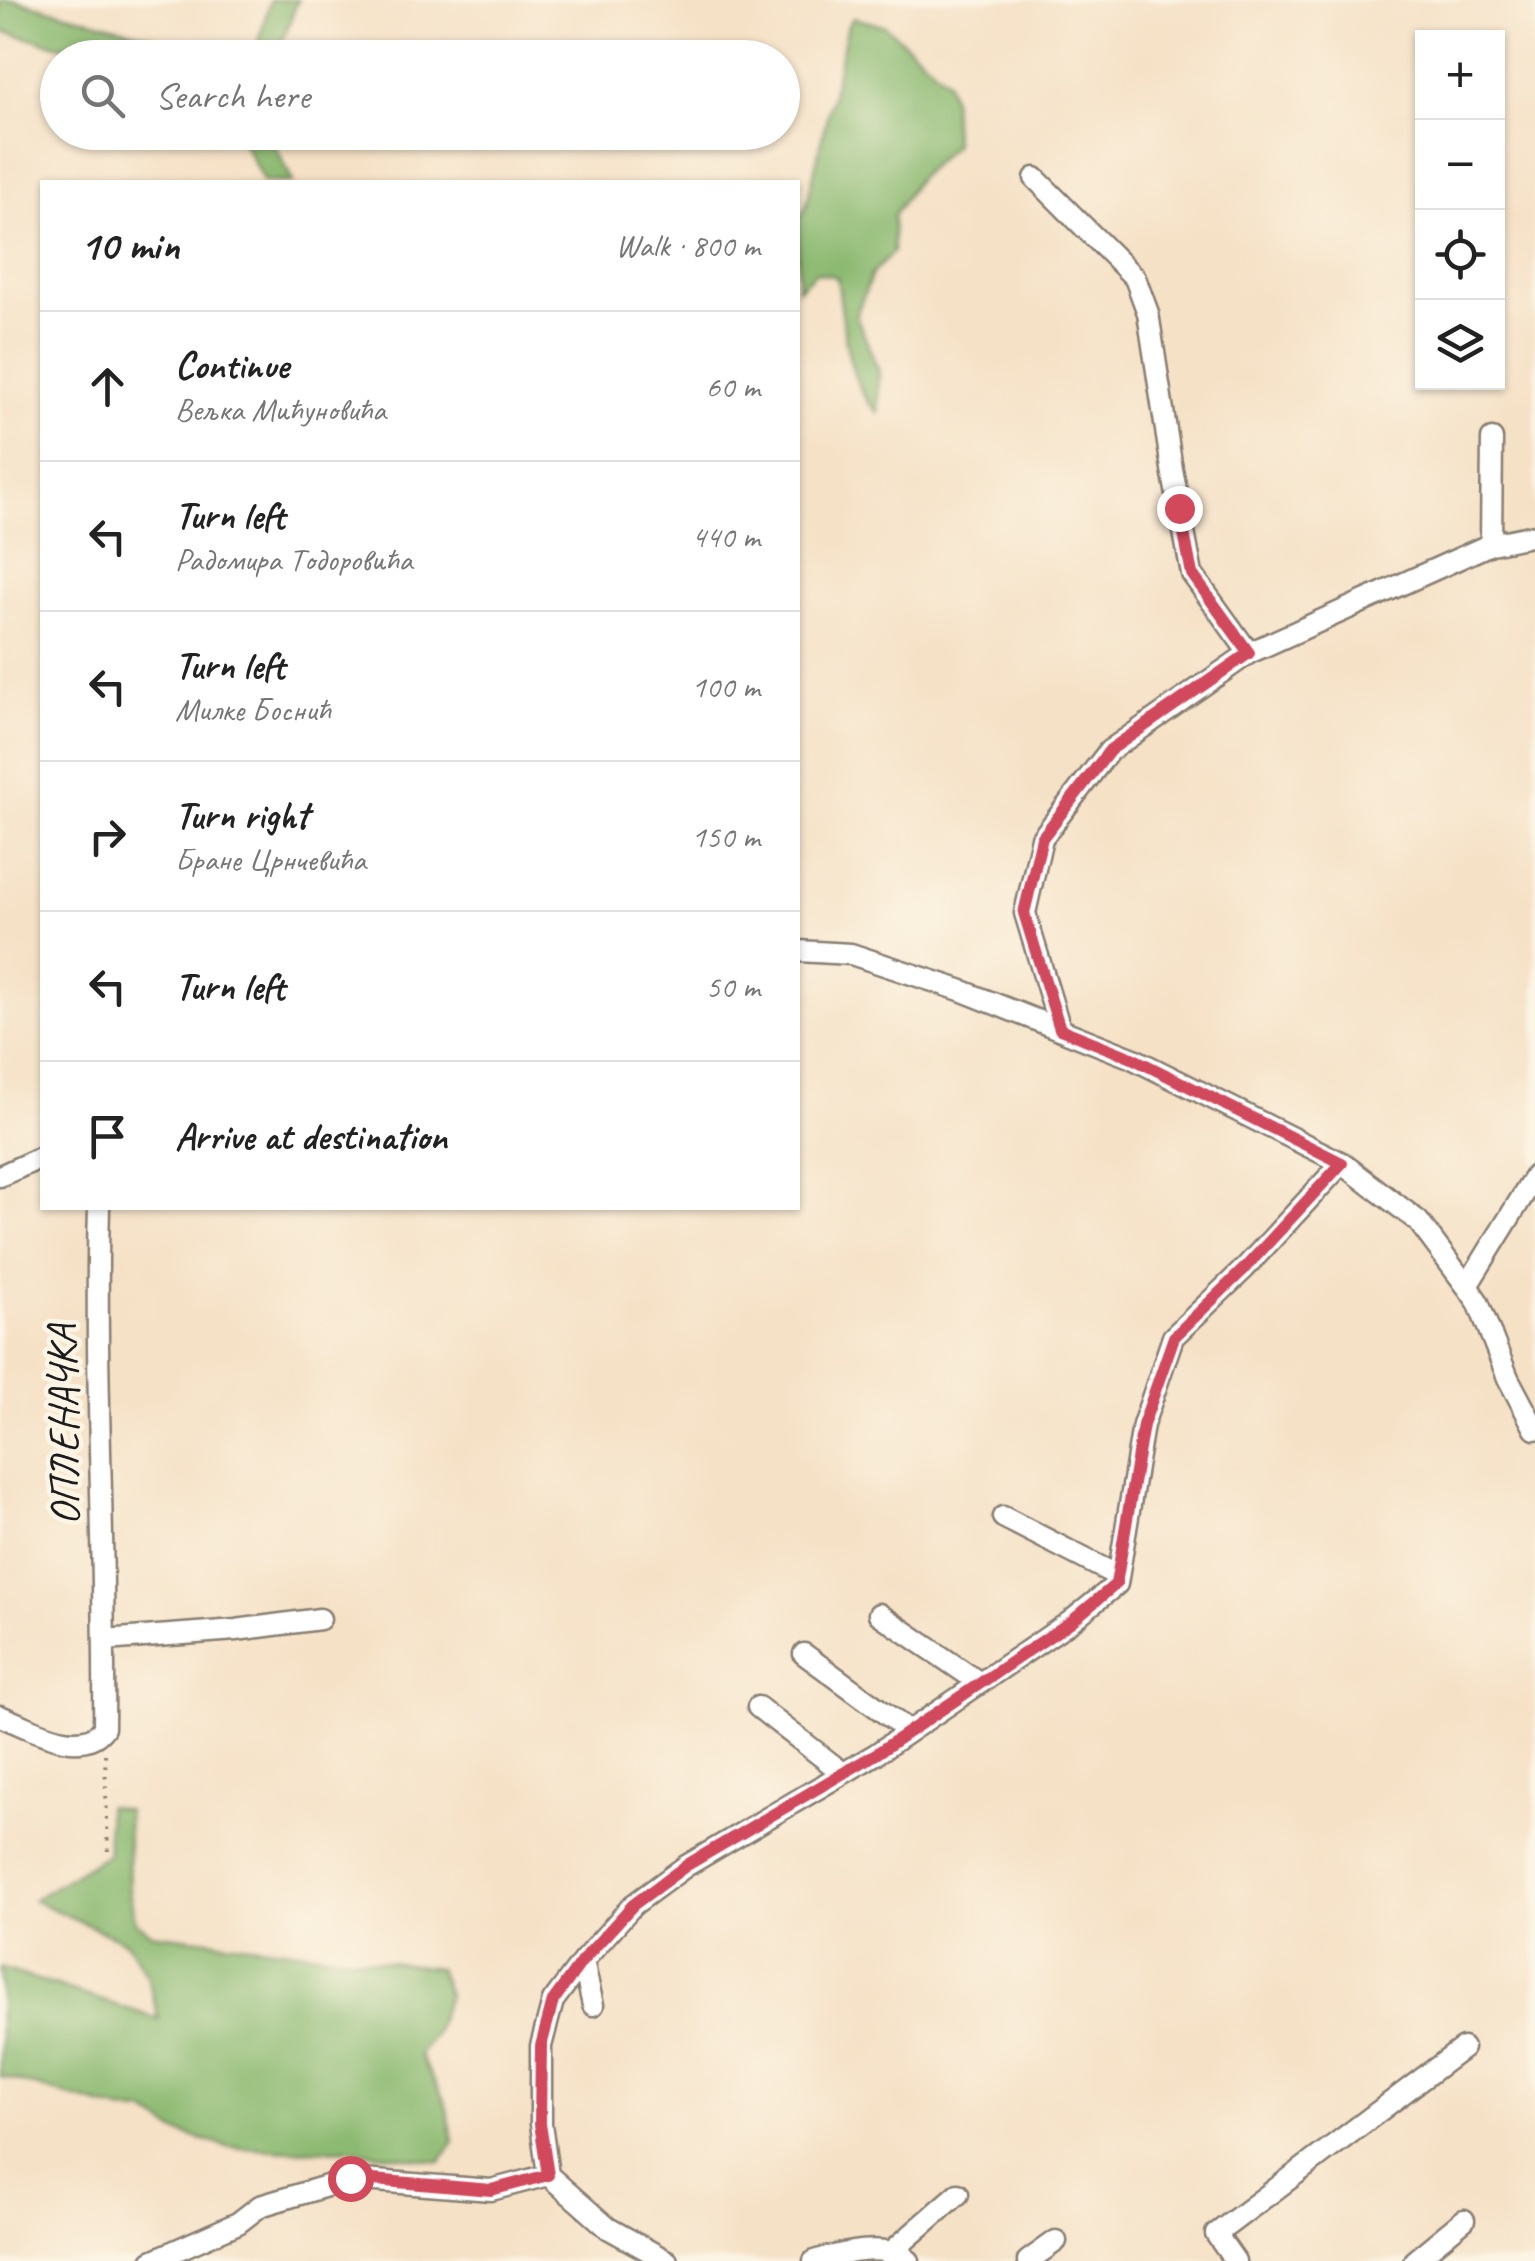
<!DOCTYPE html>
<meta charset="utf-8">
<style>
body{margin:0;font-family:Caveat,sans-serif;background:#f2f2f2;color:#222}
.controls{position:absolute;right:30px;top:30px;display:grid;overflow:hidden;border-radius:0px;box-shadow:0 2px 8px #0004}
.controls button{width:90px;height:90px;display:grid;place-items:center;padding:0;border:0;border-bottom:2px solid #e0e0e0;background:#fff;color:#222;font:50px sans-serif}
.stop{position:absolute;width:30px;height:30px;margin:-22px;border:8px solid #d1495b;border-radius:50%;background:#fff}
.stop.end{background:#d1495b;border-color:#fff;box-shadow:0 2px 10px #0008}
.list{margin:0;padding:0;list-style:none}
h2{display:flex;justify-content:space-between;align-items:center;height:130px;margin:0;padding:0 40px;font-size:42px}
h2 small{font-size:32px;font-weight:400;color:#767676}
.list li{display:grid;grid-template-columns:65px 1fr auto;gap:30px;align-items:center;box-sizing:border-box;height:150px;padding:0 40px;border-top:2px solid #e0e0e0}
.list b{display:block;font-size:38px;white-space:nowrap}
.list p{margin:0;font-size:32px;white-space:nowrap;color:#767676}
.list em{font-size:32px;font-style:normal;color:#767676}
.icon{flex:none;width:55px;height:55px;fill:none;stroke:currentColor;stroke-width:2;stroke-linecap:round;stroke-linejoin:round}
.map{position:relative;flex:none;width:1535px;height:2261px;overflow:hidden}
.search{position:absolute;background:#fff;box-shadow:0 2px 8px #0004;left:40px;top:40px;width:760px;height:110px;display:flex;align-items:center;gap:25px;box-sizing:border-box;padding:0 35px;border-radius:55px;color:#767676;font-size:38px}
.panel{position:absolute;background:#fff;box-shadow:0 2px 8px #0004;left:40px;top:180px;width:760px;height:1030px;border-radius:0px}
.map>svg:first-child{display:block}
.forest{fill:#8dba72;stroke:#546b47;stroke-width:2.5}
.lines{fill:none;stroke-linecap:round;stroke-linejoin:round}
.minor-casing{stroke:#887e71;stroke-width:25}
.path{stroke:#887e71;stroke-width:4;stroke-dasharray:2.5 8;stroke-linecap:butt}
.minor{stroke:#fff;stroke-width:20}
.route{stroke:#d1495b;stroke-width:12}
.labels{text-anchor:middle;stroke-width:9;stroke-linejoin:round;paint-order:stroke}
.street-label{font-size:42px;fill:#1c1c1c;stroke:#fcf5e5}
</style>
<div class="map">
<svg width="1535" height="2261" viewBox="0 0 1535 2261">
<rect width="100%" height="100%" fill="#fcf5e5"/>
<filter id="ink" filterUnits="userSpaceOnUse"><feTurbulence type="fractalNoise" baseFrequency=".01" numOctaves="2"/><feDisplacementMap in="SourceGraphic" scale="20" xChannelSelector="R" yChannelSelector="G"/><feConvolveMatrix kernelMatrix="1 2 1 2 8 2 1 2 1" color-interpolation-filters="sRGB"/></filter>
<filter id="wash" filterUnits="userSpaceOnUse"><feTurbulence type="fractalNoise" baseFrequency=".0048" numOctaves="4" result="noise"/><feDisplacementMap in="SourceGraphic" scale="40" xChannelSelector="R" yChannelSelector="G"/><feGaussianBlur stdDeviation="2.25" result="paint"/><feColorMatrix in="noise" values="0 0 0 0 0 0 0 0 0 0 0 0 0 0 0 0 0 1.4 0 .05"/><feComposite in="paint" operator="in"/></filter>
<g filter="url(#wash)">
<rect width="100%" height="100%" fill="#f5e1c6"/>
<!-- forest -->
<path class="forest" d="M0 0H15L151 36 196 57H107L0 31Z
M270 0H298L276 57H248L259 41Z
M853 18 885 26 947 80 952 99 954 144 917 179 893 216V252L872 274 856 315 879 372 878 412C844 383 844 319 837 277L816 272 798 289V220L806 207 848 25Z
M238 133H269L293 182H264Z
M107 1806 127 1810 129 1892 136 1922 151 1933 438 1968 448 1995 434 2034 419 2055 445 2101 454 2141 441 2162 344 2149 291 2151 227 2147 177 2132 144 2112 121 2111 0 2076V1968L159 2019 147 1975 126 1942 33 1900 108 1854Z"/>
</g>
<g filter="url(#ink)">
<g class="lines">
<!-- minor casing -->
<g class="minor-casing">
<path id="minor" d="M1035 178 1135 278 1148 313 1172 469 1192 574 1249 653
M1491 544 1492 439
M798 951 851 954 960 990 1132 1058 1342 1163 1418 1221 1471 1292 1478 1302 1508 1378 1535 1429
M1060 1029 1025 913 1042 838 1109 751 1249 653 1491 544 1535 535
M0 1176 42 1157
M1467 1286 1535 1176
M1003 1517 1118 1576
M879 1614 980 1683
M105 1640 236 1630 320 1619
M804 1654 909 1731
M758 1707 843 1773
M0 1716C29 1727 81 1759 104 1728 106 1554 94 1381 99 1208
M583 1961 593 2005
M889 2254 958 2194
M152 2261 238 2223 260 2206 350 2179 491 2190 548 2175
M667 2261 608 2228 548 2175 541 2124V2046L553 2001 583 1961 633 1905 686 1866 876 1754 1071 1621 1117 1584 1143 1425 1173 1337 1244 1269 1342 1163
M814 2261C840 2254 886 2241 909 2261
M1028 2261 1056 2241
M1235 2261 1216 2234 1463 2048
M1414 2261 1464 2220"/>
</g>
<!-- path -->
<path class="path" d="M105 1754 108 1854"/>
<!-- minor -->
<use href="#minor" class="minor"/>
</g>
</g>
<g class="lines" filter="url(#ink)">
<!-- route -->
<path class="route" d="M350 2178 491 2190 548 2175 540 2124 541 2046 553 2001 582 1961 633 1905 687 1865 876 1754 1072 1621 1116 1584 1143 1425 1174 1337 1244 1269 1342 1163 1132 1058 1060 1029 1024 913 1042 838 1110 750 1249 653 1192 574 1179 508"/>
</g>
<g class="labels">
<!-- street labels -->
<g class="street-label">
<text transform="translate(62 1425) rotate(-91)" y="15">ОПЛЕНАЧКА</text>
</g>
</g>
</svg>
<div class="controls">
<button>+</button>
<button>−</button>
<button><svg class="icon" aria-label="locate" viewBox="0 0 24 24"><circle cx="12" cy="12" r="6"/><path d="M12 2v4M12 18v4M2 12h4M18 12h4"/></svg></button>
<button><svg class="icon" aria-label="layers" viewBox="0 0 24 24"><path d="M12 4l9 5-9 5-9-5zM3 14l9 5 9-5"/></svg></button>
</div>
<div class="stop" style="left:350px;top:2178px"></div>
<div class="stop end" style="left:1179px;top:508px"></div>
<div class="search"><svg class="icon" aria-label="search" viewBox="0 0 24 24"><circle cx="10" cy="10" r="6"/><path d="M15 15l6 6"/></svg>Search here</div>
<section class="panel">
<h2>10 min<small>Walk · 800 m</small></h2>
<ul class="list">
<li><svg class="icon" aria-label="ahead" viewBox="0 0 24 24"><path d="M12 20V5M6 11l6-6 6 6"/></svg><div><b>Continue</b><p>Вељка Мићуновића</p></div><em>60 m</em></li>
<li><svg class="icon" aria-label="left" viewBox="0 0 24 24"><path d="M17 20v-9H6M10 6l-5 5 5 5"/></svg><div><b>Turn left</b><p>Радомира Тодоровића</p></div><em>440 m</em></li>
<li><svg class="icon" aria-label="left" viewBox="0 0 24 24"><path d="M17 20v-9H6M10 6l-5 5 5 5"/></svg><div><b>Turn left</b><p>Милке Боснић</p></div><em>100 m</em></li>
<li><svg class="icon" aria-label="right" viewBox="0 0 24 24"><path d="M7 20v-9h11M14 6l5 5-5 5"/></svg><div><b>Turn right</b><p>Бране Црнчевића</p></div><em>150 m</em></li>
<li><svg class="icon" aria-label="left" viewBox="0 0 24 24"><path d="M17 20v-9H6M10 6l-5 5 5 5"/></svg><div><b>Turn left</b></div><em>50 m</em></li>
<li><svg class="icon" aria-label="arrive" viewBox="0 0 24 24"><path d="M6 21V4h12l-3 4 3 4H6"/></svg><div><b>Arrive at destination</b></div></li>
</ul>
</section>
</div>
